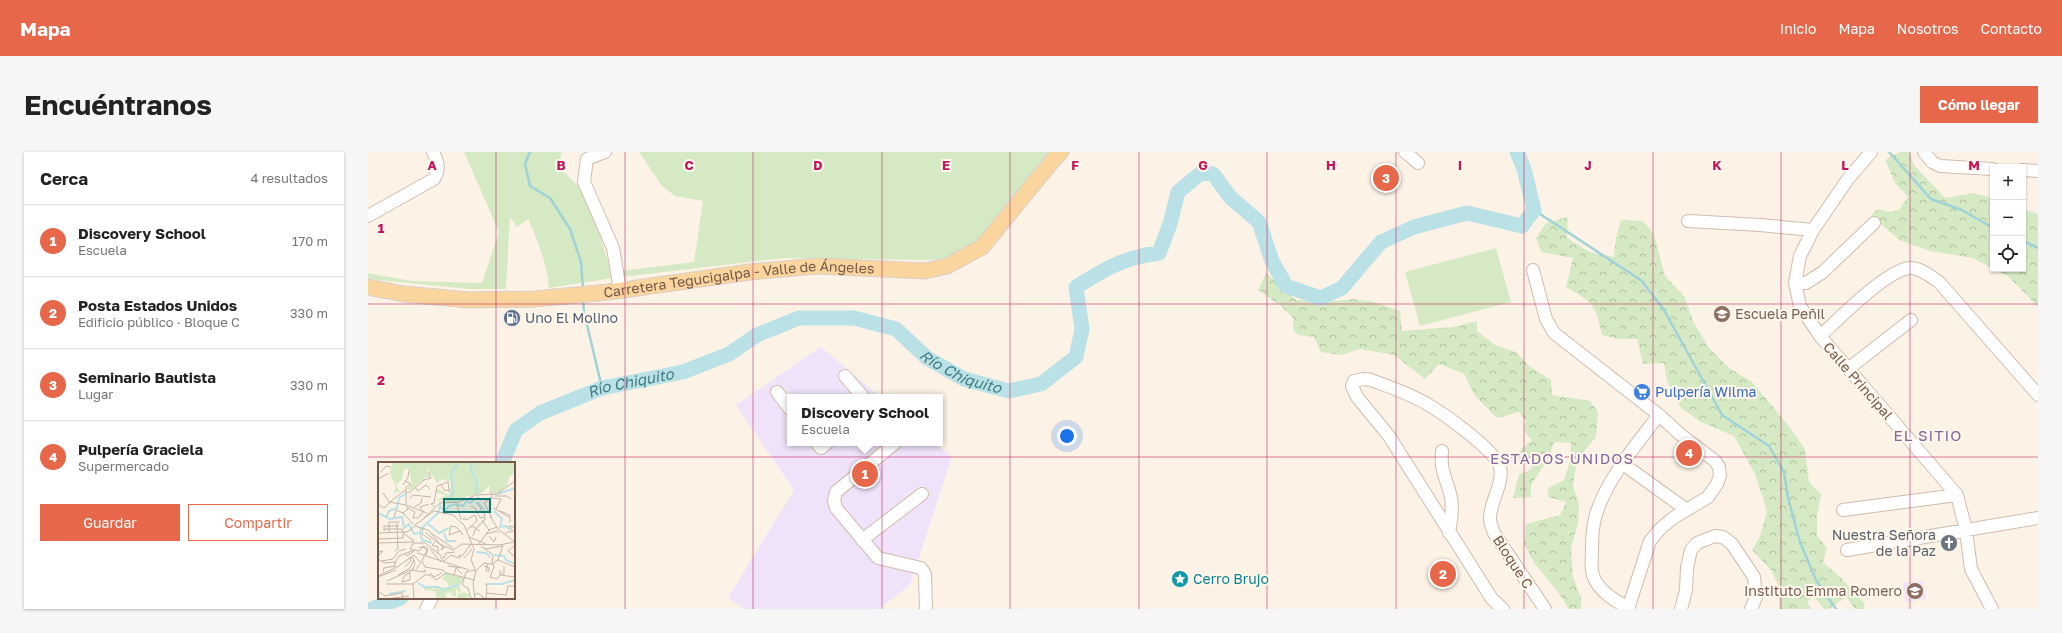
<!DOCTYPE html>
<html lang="es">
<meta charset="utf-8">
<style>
body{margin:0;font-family:"Golos Text",sans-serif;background:#f6f6f6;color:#222}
.controls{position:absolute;right:12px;top:12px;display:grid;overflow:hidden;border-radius:0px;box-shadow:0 1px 3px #0004}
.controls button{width:36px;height:36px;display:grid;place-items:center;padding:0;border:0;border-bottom:1px solid #e0e0e0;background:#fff;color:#222;font:20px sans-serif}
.you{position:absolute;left:699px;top:284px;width:14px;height:14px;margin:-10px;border:3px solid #fff;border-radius:50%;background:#1a73e8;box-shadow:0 0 0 6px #1a73e833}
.badge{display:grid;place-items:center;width:26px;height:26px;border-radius:50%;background:#e7674b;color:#fff;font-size:13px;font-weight:700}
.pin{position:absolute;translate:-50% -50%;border:2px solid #fff;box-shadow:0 1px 4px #0006}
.popup{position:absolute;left:419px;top:242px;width:156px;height:52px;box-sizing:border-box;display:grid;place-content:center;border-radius:0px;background:#fff;filter:drop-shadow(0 1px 3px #0005);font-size:13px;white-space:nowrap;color:#767676}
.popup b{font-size:15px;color:#222}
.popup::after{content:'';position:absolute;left:50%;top:100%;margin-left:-8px;border:8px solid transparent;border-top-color:#fff}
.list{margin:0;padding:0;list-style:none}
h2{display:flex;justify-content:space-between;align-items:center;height:52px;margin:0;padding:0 16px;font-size:17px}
h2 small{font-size:13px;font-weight:400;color:#767676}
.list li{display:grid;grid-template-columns:26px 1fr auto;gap:12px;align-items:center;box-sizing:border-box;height:72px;padding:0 16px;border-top:1px solid #e0e0e0}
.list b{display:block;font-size:15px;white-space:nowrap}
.list p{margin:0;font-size:13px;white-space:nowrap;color:#767676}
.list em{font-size:13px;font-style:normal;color:#767676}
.actions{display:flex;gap:8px;padding:12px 16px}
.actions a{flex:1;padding:9px 0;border:1px solid #e7674b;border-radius:0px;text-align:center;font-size:14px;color:#e7674b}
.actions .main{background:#e7674b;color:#fff}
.icon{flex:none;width:22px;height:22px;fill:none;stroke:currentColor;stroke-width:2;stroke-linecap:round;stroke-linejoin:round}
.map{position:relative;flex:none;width:1670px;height:457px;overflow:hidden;border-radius:0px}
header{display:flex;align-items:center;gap:24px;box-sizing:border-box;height:56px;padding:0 20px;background:#e7674b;color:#fff}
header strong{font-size:19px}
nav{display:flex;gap:22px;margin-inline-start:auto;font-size:14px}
.intro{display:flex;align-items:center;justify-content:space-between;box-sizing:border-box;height:96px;padding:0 24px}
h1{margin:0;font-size:28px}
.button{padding:10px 18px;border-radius:0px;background:#e7674b;color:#fff;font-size:14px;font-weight:700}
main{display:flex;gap:24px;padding:0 24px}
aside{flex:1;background:#fff;border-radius:0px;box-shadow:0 1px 3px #0004}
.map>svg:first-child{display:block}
.education{fill:#f0e2f9}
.green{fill:#d5eac4}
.forest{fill:url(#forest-crowns)}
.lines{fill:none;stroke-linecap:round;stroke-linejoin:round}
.stream{stroke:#a0d2d8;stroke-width:2.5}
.river{stroke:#bae2e6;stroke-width:15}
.minor-casing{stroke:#d0bcae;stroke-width:14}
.major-casing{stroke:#d9d0cc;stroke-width:17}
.minor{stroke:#fff;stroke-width:12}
.major{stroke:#fbd59e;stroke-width:15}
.grid{fill:none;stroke:#c2185b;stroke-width:1;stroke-opacity:0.55}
.labels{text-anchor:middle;stroke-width:4;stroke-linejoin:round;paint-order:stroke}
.street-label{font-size:14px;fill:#76584a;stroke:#fff7ec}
.education-label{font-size:14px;fill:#785e54;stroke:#fff7ec;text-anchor:start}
.service-label{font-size:14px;fill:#4e5e75;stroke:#fff7ec;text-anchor:start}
.shop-label{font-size:14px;fill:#366cbe;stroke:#fff7ec;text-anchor:start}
.worship-label{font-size:14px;fill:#5b616d;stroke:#fff7ec;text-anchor:end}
.culture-label{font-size:14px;fill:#0d838f;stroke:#fff7ec;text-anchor:start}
.water-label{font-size:15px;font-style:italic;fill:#407b83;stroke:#fff7ec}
.neighbourhood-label{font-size:15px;letter-spacing:1px;fill:#86669a;stroke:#fff7ec}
.inset-river{fill:none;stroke:#bae2e6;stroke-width:2}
.inset-road{fill:none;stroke:#c6b5a8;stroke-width:1}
.view{fill:#0f766e;fill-opacity:0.15;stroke:#0f766e;stroke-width:2}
.inset-edge{fill:none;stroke:#76584a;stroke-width:2}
.grid-label{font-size:13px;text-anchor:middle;font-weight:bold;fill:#c2185b;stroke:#fff7ec;stroke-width:4;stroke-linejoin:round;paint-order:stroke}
</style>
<header>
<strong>Mapa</strong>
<nav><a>Inicio</a><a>Mapa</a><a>Nosotros</a><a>Contacto</a></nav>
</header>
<div class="intro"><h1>Encuéntranos</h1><a class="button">Cómo llegar</a></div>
<main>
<aside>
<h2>Cerca<small>4 resultados</small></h2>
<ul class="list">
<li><span class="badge">1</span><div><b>Discovery School</b><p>Escuela</p></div><em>170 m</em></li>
<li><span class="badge">2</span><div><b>Posta Estados Unidos</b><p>Edificio público · Bloque C</p></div><em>330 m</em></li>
<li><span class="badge">3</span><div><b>Seminario Bautista</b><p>Lugar</p></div><em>330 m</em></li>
<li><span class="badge">4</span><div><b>Pulpería Graciela</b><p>Supermercado</p></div><em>510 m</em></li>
</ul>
<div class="actions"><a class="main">Guardar</a><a>Compartir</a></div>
</aside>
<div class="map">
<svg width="1670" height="457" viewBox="0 0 1670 457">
<defs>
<pattern id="forest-crowns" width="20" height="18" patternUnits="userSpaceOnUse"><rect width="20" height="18" fill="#d5eac4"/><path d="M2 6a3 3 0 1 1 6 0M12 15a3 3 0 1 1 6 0" fill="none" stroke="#b1c0a1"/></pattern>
</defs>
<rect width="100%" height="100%" fill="#fcf3e6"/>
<!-- education -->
<path class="education" d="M453 195 512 245H422V291H567L584 305 542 433 511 457H377L360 446 426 338 368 253Z
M1555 429 1558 447 1538 450 1535 431Z"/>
<!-- green -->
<path class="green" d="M96 0H193L192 16 213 37 224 58 245 126 181 136C179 111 170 90 160 67L149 75 142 65 138 137H101L0 127V121L43 129 114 131 131 80Z
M271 0H682C661 28 622 89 591 102 581 106 571 107 561 108L416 106 254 125 252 119 326 110 335 49 307 44 294 34Z
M1128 96 1143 150 1052 174 1037 120Z"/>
<!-- forest -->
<path class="forest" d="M1532 0H1541L1546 13 1577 46 1605 41 1625 46V117L1605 106 1562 99 1531 88 1503 63 1509 57 1521 60 1531 58 1540 45 1527 31 1517 8Z
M1655 57 1670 62V155L1640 124 1626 117H1655Z
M1200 65 1199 86 1222 100 1246 105 1248 86 1253 68 1275 69 1286 82 1297 124 1316 144 1326 171 1341 196 1361 216 1384 230 1416 268 1437 297 1441 330 1453 342 1449 365V383L1459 396 1455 410 1473 426 1497 452 1495 457H1487L1478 445 1461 457H1456L1446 444 1439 450 1443 457H1411V435L1403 418 1384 398 1392 384 1399 359 1387 322 1366 284 1333 270 1313 256 1299 229 1296 211 1275 212 1269 187H1251L1234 183C1228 154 1225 150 1198 135L1205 106 1173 100 1168 86 1178 71Z
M898 121 928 148 960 150 985 147 1006 150 1032 159 1034 179 1084 175 1109 169V179L1127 193 1148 200 1161 214 1183 228 1184 243 1222 249 1230 260 1228 285 1209 308 1205 334 1211 352 1210 372 1203 396 1205 425 1213 446V457H1201L1188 437 1166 411 1156 392 1158 372 1192 363 1198 350 1180 345V336L1196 328 1202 309 1203 291 1186 290 1180 307 1163 333V345L1145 346 1151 322 1159 320 1164 315 1151 308 1153 297 1164 288 1155 278 1158 269 1151 260 1129 266 1107 244 1096 222 1071 212 1057 227 1026 203 992 197 974 203 953 200 946 185 930 183 925 178V166L914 155 890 138Z"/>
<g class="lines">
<!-- stream -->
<path class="stream" d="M162 0 157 12 162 34 182 46 202 77 213 110 215 137
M1521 0 1563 47 1594 58 1625 76
M1166 58 1274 129 1296 158 1354 263 1401 294 1416 320 1420 346 1432 390 1448 428 1468 457
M1655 89 1670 96
M215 148 216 160 234 236"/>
<!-- river -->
<g class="river">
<path id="s1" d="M134 311 148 278 172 261 234 236 315 220 361 202 389 183 431 166H486L528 177 559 206 596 227 641 239 673 232 708 205 714 177 708 135C737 117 756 105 791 101L802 72 810 40 833 21 845 22 863 46 891 70 904 109 918 134 953 146 974 136 1013 90 1046 75 1099 61 1154 74 1166 58 1156 17 1149 0"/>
<path d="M4 457 33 446"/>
</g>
<!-- minor casing -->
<g class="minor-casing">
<path id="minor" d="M237 0 219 7 216 30 245 96 252 138
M1037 0 1050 11
M1503 0 1480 27 1445 78 1432 104 1427 131 1432 154 1452 184 1589 343 1598 378 1603 417 1624 457
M1556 0 1564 10 1572 14 1625 17
M1655 18 1670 19
M0 64 66 27C72 17 70 10 65 0
M1320 69 1392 73 1445 78
M1165 118 1178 167 1186 181 1291 263 1313 283 1347 309 1351 315 1352 324 1349 332 1340 345 1305 366 1292 377 1282 389 1260 457
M1427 131H1438L1455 120 1506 71
M1452 184C1470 168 1520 116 1543 116 1553 116 1563 125 1571 130L1670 243
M1480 217 1543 168
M477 224 495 245
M409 240 422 257
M449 291 453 296 459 291
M527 291 468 340 466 349 468 356 510 406 553 416 557 422 558 457
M1074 299C1072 321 1079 326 1083 346 1085 358 1083 369 1081 381
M1255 312 1319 358
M1475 358 1589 343
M494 388 554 342
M1479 398 1670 366
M1260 456C1248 449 1232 440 1226 426 1222 418 1224 408 1224 399 1224 388 1224 377 1227 366 1237 329 1268 293 1291 263
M58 457 64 446
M1135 457 1124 447 1021 284 989 245 984 234 986 229 996 227 1003 228C1021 235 1041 241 1059 252 1075 261 1127 298 1132 315 1136 332 1122 349 1122 366 1122 371 1124 376 1126 381L1177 457
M1313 457 1318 438 1319 416 1323 398 1329 391 1347 384 1355 385 1364 392 1386 425 1388 445 1383 457"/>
</g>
<!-- major casing -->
<g class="major-casing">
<g id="major">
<path id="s2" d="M0 135 36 142 101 148 166 147 241 140 382 120 449 114 557 119 579 114 614 95 686 7 693 0"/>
</g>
</g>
<!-- minor -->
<use href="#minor" class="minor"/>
<!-- major -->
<use href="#major" class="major"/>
</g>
<!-- grid -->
<path class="grid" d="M128 0V311M257 0V457M385 0V457M514 0V457M642 0V457M771 0V457M899 0V457M1028 0V457M1156 0V457M1285 0V457M1413 0V457M1542 0V457M0 152H1670M0 305H1670M128 446V457"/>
<!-- icons -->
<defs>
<g id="school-disc" transform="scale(0.9)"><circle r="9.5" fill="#8d6e63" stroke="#fff7ec"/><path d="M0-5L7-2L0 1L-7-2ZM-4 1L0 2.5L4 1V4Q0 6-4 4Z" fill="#fff"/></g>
<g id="fuel-disc" transform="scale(0.9)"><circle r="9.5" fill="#5c6f8a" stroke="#fff7ec"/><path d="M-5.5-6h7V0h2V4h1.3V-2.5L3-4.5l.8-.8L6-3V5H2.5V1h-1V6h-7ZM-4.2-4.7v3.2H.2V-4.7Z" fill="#fff"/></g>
<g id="supermarket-disc" transform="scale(0.9)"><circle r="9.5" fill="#3f7fe0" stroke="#fff7ec"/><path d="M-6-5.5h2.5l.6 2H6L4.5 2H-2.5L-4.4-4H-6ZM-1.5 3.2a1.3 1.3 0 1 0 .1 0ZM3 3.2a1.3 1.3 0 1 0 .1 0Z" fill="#fff"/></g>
<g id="church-disc" transform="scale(0.9)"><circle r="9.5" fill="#6b7280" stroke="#fff7ec"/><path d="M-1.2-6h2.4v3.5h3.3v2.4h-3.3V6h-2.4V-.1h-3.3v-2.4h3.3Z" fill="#fff"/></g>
<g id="sight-disc" transform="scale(0.9)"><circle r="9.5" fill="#0f9aa8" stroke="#fff7ec"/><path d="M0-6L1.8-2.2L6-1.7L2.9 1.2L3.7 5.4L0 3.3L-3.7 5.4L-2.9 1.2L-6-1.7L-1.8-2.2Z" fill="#fff"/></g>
</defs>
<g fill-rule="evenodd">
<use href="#school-disc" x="1354" y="162"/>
<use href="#fuel-disc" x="144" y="166"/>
<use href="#supermarket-disc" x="1274" y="240"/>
<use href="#church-disc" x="1581" y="391"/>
<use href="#sight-disc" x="812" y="427"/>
<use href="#school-disc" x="1547" y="439"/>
</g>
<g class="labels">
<!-- street labels -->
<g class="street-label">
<text dy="5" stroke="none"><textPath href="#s2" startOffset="373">Carretera Tegucigalpa - Valle de Ángeles</textPath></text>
<text transform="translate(1490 229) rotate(49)" y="5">Calle Principal</text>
<text transform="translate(1145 410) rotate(57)" y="5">Bloque C</text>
</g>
<!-- education labels -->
<g class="education-label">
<text x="1367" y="167">Escuela Peñil</text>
<text x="1534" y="444" text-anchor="end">Instituto Emma Romero</text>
</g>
<!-- service labels -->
<g class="service-label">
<text x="157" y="171">Uno El Molino</text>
</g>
<!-- shop labels -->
<g class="shop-label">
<text x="1287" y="245">Pulpería Wilma</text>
</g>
<!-- worship labels -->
<g class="worship-label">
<text x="1568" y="388">Nuestra Señora<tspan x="1568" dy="16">de la Paz</tspan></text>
</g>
<!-- culture labels -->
<g class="culture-label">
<text x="825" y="432">Cerro Brujo</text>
</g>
<!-- water labels -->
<g class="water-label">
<text dy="5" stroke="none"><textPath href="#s1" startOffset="521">Río Chiquito</textPath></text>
<text dy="5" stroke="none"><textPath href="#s1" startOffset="161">Río Chiquito</textPath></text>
</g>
<!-- neighbourhood labels -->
<g class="neighbourhood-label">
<text x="1560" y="289">EL SITIO</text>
<text x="1194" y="312">ESTADOS UNIDOS</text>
</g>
</g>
<!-- overview -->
<g transform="translate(10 310)">
<rect width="137" height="137" fill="#fcf3e6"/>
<path d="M15 0H137V9L131 16 129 24 122 31 111 32 112 23 103 32 89 34 81 40 70 41H66H69L68 35 63 39 59 38 68 33 59 31 58 26 71 33 73 20 64 17 59 21 48 4 52 16 47 15 33 28 28 27 34 22 31 7H26L24 17 18 23 22 30 15 31 18 26 12 10ZM68 111 85 116 84 121 71 124 68 119 64 117Z" fill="#d5eac4"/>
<path d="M32 4H46V18L35 24ZM45 124 55 127 61 125 63 129 64 126 82 124 83 133 85 130 91 132V135L81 137 79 132 82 131 78 127V135L73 133 74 131 72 130 67 132 69 134 67 137 58 135 57 129 46 128Z" fill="#d5eac4"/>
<path class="inset-river" d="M93 0 94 12 99 19 98 32M120 32 137 26M71 38 75 31 73 11 79 3 78 0M100 40 107 50M116 49 124 57 122 65 128 64 132 68M0 51 12 57 24 55 26 66 31 62 36 72 42 71 43 66M8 55 11 49 19 46 21 36 27 32M48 60 61 71 71 66M44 66 61 50 62 43 66 50 71 44 78 42 85 44 89 38 92 41 101 35M42 71 44 78 54 81M66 71 69 79H78M98 90 108 91 112 95M116 93 126 94 128 98 137 102M40 121 47 125H61L65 128 82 122M107 122H124L137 118M11 132 28 129"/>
<path class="inset-road" d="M3 10 8 4 13 5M0 17 11 11M27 19 33 22 28 25M25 23 30 15 31 8M28 25V42M37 25 40 29 48 23 52 27M27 30H32L46 18 53 16 51 10M5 31 12 41M117 34H129L133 37M32 36 35 33 53 35M113 36 123 37 118 47M12 40 27 28M98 40 103 46 101 51M0 42 6 46 12 40 28 43M28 43 30 47 25 51 36 63M28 43 49 51M79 43 83 58M93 44 97 46 102 56 107 55 106 51M36 45 43 41 44 36M57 45 53 42 56 41 59 24 70 20 71 29 66 28 63 22M30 46 37 50 35 56H40L45 50M115 46 131 55M122 49 132 53V60M45 50 42 45 51 42M112 54 120 67 137 80M16 55 18 48 25 51M87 55 85 57 88 58 97 53 99 59 89 68M46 56 62 41 81 40 98 33 119 32 137 19M114 56 106 41 113 36 114 32M104 58 111 68M37 63 56 49 75 53 86 63 96 87 93 98 98 109 95 121 97 137M37 64 50 68 62 82 75 88 84 82 121 83 137 80M45 66 44 72 53 78M92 66 94 64 102 69M6 67H24L25 70M6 69V64H21M82 69 71 73 73 64 78 65 84 71V73M11 70V60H22M47 70 65 85 63 88 67 85M0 71 29 70 37 64M25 71 36 79M53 71 75 86M127 71 135 69 131 64 136 65 137 62M108 72 119 69 121 71M95 74 97 68 108 56M111 74 116 80 118 75M91 75 108 82M0 77 25 76V72M36 80 32 87 41 89 45 85 49 88 44 99 47 105 65 108 68 111 97 118M57 80 54 83 60 85V92M0 81 36 80M36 81H47L66 96 68 91 77 90M100 83 111 68 119 65M125 83 120 98 137 105M137 83 130 89 137 95M103 84 115 93 114 102M41 86 46 84 50 87 48 93M52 87 63 100M107 87 125 84M17 89 20 87 19 61M39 91 91 108M72 93 82 96 81 93 84 94 93 82M0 94 5 89 0 90M62 95 66 99 72 94M86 96 94 87M0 97 7 101 17 100V106M4 99 15 97 21 89 28 87M17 101 21 94 34 89H36L29 94 27 92M115 102 116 105 112 115 119 117 122 113 137 115M70 104 83 106M106 104 109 105 111 106V109H108L109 105 110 102M27 105 33 99 32 95M18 106 36 93 43 101 38 107M33 108 47 110 46 107M122 108V112H126V104M98 109 106 101 114 102 120 98M5 110 6 106 17 104M32 111 27 113 24 120 32 118V108M20 113 32 106 36 98M54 113 52 111 56 115 64 111M76 113 78 106 84 112M0 114 17 106M0 115 18 108M9 119 35 107 37 101 34 94M8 122H35M0 129 7 134 24 131 25 137M108 131 128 133 130 124H137M97 133 100 131 107 137M15 136 31 134M93 136 90 126 84 123 88 110 97 108M36 137 35 122 47 113H52L58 118 68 111M108 137 109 122"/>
<path class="view" d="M66 37H112V50H66Z"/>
<rect width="137" height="137" class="inset-edge"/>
</g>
<g class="grid-label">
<text x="64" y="18">A</text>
<text x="193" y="18">B</text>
<text x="321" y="18">C</text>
<text x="450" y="18">D</text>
<text x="578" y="18">E</text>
<text x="707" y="18">F</text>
<text x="835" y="18">G</text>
<text x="963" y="18">H</text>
<text x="1092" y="18">I</text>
<text x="1220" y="18">J</text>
<text x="1349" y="18">K</text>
<text x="1477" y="18">L</text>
<text x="1606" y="18">M</text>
<text x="13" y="81">1</text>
<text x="13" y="233">2</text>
</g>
</svg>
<div class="controls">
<button>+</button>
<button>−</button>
<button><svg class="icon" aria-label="locate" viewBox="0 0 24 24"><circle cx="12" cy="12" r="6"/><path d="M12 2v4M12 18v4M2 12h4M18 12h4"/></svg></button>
</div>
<div class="you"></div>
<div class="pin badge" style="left:497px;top:322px">1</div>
<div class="popup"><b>Discovery School</b>Escuela</div>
<div class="pin badge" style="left:1075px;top:422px">2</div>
<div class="pin badge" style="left:1018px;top:26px">3</div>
<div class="pin badge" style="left:1321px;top:301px">4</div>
</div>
</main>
